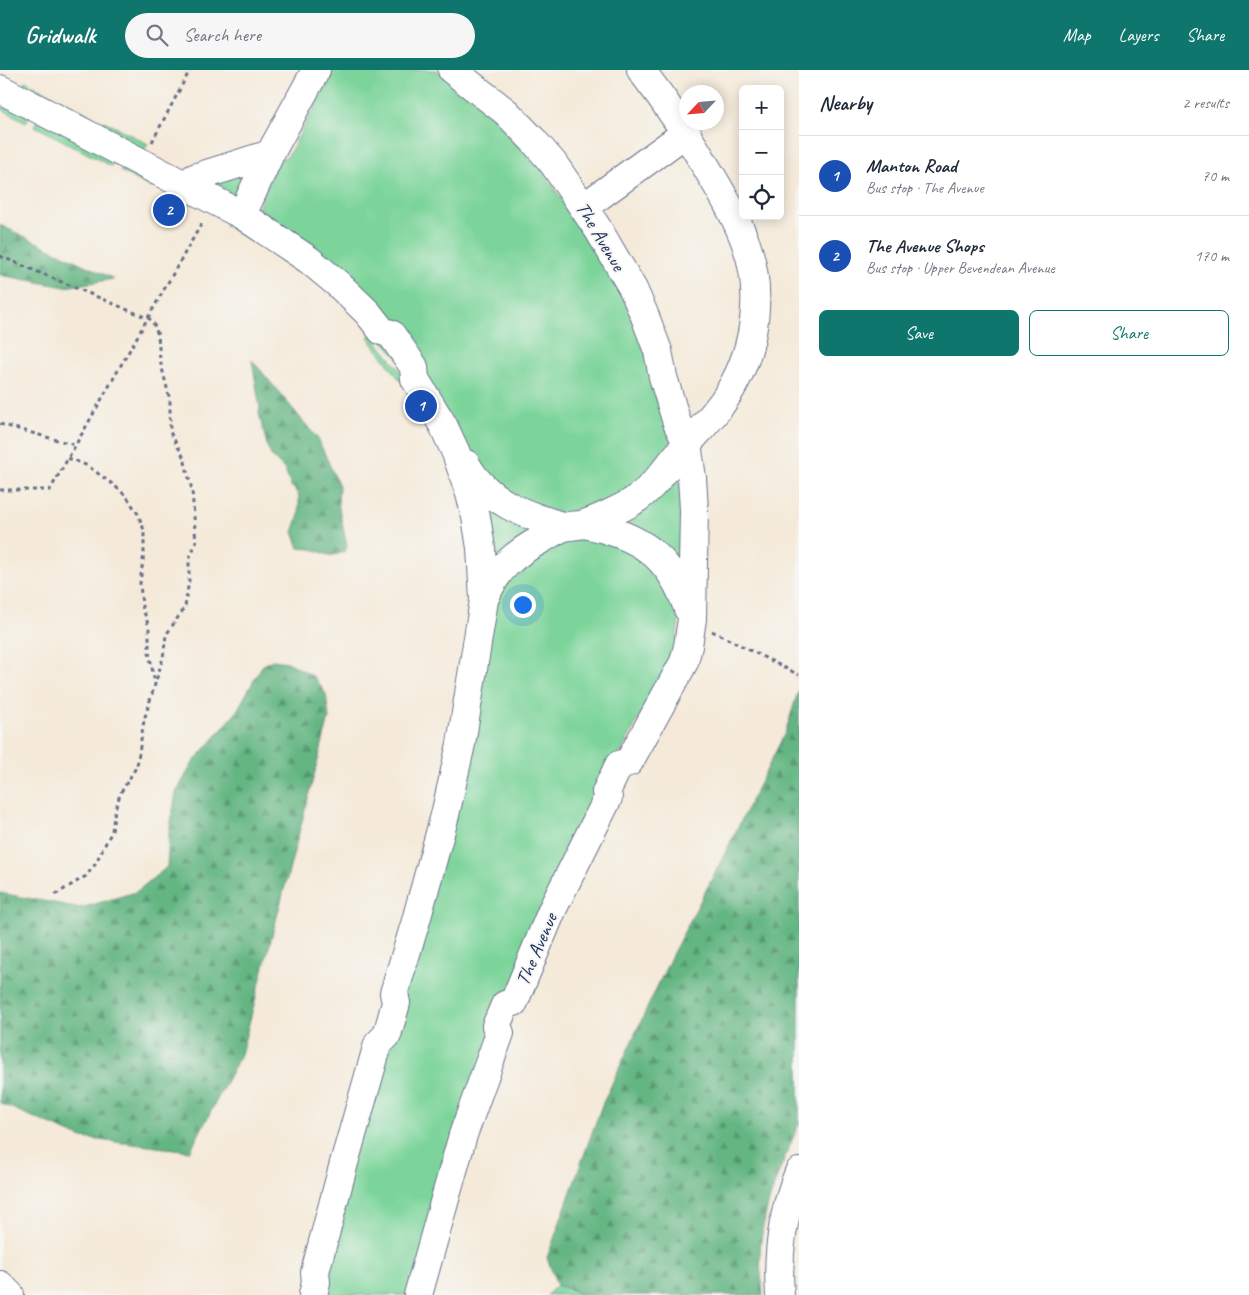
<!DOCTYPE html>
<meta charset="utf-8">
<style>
body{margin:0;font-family:Caveat,sans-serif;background:#f6f6f7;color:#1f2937}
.controls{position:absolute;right:15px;top:15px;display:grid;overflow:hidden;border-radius:8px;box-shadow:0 2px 12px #0003}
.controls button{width:45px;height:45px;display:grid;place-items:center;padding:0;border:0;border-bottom:1px solid #e0e1e3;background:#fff;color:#1f2937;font:25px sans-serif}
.compass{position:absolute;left:679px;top:15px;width:45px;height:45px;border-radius:50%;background:#fff;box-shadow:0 2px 12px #0003;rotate:244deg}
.you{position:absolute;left:522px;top:534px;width:18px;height:18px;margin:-12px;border:4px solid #fff;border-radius:50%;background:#1a73e8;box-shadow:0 0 0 8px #1a73e833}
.badge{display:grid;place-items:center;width:32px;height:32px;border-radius:50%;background:#0f766e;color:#fff;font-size:16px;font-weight:700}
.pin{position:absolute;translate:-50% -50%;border:2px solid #fff;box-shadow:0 1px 5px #0006}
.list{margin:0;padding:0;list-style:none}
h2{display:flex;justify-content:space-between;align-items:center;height:65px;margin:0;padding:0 20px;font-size:21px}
h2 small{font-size:16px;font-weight:400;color:#747a83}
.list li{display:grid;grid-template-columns:32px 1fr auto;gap:15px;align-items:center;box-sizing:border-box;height:80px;padding:0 20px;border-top:1px solid #e0e1e3}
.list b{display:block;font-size:19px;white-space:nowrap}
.list p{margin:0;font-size:16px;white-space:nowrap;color:#747a83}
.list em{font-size:16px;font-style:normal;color:#747a83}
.actions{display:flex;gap:10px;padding:15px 20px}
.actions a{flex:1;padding:11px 0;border:1px solid #0f766e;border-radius:8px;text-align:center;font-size:18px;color:#0f766e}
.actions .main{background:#0f766e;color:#fff}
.icon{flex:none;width:28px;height:28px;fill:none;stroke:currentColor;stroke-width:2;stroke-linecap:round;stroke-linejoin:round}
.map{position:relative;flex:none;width:799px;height:1225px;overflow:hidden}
header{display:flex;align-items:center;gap:30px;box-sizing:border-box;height:70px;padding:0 25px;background:#0f766e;color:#fff}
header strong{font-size:24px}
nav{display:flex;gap:28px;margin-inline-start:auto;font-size:18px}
.search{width:350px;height:45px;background:#f6f6f7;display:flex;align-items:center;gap:12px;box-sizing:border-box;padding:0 18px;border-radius:28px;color:#747a83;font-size:19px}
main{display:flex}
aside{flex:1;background:#fff}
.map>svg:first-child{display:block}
.green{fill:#7bd49a;stroke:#4b827c}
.forest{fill:url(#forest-firs);stroke:#407270}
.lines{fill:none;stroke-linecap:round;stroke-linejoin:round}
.minor-casing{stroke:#677089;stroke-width:30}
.path{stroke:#677089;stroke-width:3;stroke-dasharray:4 4;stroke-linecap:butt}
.minor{stroke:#fff;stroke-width:28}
.labels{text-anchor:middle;stroke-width:4;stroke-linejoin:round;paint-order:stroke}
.street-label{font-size:20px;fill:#1b2f5e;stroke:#f6f6f2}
</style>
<header>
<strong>Gridwalk</strong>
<div class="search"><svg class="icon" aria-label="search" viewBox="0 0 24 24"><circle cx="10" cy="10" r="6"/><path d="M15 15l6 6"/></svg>Search here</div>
<nav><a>Map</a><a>Layers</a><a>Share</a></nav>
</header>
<main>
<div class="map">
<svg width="799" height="1225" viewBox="0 0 799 1225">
<defs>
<pattern id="forest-firs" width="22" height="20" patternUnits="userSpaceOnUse" patternTransform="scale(1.25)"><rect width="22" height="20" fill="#64b682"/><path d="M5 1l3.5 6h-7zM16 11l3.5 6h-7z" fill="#52946e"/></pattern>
</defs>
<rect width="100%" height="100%" fill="#f6f6f2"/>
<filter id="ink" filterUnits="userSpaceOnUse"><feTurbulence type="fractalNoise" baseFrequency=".02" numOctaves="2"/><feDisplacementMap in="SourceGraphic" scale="10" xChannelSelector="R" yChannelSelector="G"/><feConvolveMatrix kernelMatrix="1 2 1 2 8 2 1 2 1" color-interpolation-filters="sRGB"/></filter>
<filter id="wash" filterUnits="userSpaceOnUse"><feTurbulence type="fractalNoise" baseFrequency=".0096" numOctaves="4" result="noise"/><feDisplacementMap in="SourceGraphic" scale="20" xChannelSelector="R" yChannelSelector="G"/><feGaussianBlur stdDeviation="1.12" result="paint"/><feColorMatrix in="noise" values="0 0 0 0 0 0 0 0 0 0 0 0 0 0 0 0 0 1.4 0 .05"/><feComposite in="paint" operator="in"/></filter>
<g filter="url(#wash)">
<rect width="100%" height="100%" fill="#f5ead9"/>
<!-- green -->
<path class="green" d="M327 0H437L458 15 523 73 624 220 674 367 651 411 570 447 491 419 451 347 282 159 258 139 277 90 288 86 331 7 325 3Z
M25 11 54 26 51 33 22 17Z
M60 29 94 47 91 53 57 36Z
M0 30 29 47 26 52 0 38Z
M39 49 115 89 111 96 35 56Z
M104 51 148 74 144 80 100 58Z
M122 97 156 110 152 118 120 101Z
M252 101 241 130 211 114Z
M227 151 265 173 262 177 225 155Z
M371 264 401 302 402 313 368 267Z
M678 394 688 501 614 448Z
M483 427 539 454 495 494Z
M573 467 608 469 659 499 679 548 676 577 590 741 407 1225H316L490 546 515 495Z
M557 1215 586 1225H547Z"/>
<!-- forest -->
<path class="forest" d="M0 155 114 209 65 217 0 205Z
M252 290 318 369 339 416 338 434 347 476 345 481C330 488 329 485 315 480 309 478 304 479 299 478L293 462 299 445V426L294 418 291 417 285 400 272 387 268 379 259 343 260 339Z
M272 590 288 592 314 607 326 624 329 648 241 984 190 1081 82 1068 0 1033V823L81 838 136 822 167 797 169 763 176 723 192 694 235 644 262 596Z
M799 619V1054C781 1097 761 1139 760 1187 760 1199 762 1212 763 1225H586L557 1215 547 1188 602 1035 672 885 716 801 785 663Z"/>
</g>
<g filter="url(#ink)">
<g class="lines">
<!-- minor casing -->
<g class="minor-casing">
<path id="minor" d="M0 19 242 145 309 190 338 214 368 243 382 261 391 264 414 297 415 309 443 355 456 383 470 424 476 447 481 478 484 530 461 674 445 745 415 854 394 923 396 933 387 965 378 974 344 1093 315 1202 316 1212 313 1225
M189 117 194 108 270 84
M584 137 687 62
M242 145 270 84 316 0
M466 394C487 432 525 445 565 457
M584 454C639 465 670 485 688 539
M484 530C496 499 514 484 542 469 549 465 557 459 565 457 571 455 578 456 584 454 595 451 622 438 632 432 657 416 669 392 689 372 704 355 720 339 731 319 756 276 763 221 746 174 738 151 726 130 714 110 691 70 669 36 641 0
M0 1215 10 1225
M418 1225 463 1065 500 963 496 956 505 935 514 932 553 838 608 728 606 722 619 695 629 692 684 592 688 576 692 549 694 440 692 408 687 373 677 353 663 307 658 281 644 244 633 219 598 159 553 93 533 70 506 42 452 0
M780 1225C777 1183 783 1141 799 1102"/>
</g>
<!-- path -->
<path class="path" d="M152 72 190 0
M0 186 152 250 158 265 160 290 170 330V362L184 388 192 420 196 473 189 489V510L185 537 166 565 163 588 144 650 137 696 121 722 115 739 112 761 94 796 86 806 53 826
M0 354 75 375
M68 388 88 396 115 416 127 427 138 444 144 460V483L140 513 142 536 149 557V582L155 614
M0 420H50L203 151
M712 561 799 605"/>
<!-- minor -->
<use href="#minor" class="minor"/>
</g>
</g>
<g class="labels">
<!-- street labels -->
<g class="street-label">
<text transform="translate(601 166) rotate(59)" y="7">The Avenue</text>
<text transform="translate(536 879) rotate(-67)" y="7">The Avenue</text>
</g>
</g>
</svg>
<div class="controls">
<button>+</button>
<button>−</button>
<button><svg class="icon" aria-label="locate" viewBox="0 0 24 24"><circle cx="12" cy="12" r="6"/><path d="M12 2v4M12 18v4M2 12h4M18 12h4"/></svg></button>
</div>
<svg class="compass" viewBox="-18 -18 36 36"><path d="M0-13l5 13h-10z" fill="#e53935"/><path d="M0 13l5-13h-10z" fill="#747a83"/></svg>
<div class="you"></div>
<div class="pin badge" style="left:421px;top:336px;background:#1a4fb4">1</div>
<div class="pin badge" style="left:169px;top:140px;background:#1a4fb4">2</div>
</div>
<aside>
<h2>Nearby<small>2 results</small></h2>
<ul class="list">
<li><span class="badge" style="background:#1a4fb4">1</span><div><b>Manton Road</b><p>Bus stop · The Avenue</p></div><em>70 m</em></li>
<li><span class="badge" style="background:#1a4fb4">2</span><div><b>The Avenue Shops</b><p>Bus stop · Upper Bevendean Avenue</p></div><em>170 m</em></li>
</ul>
<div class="actions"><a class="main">Save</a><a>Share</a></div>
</aside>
</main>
